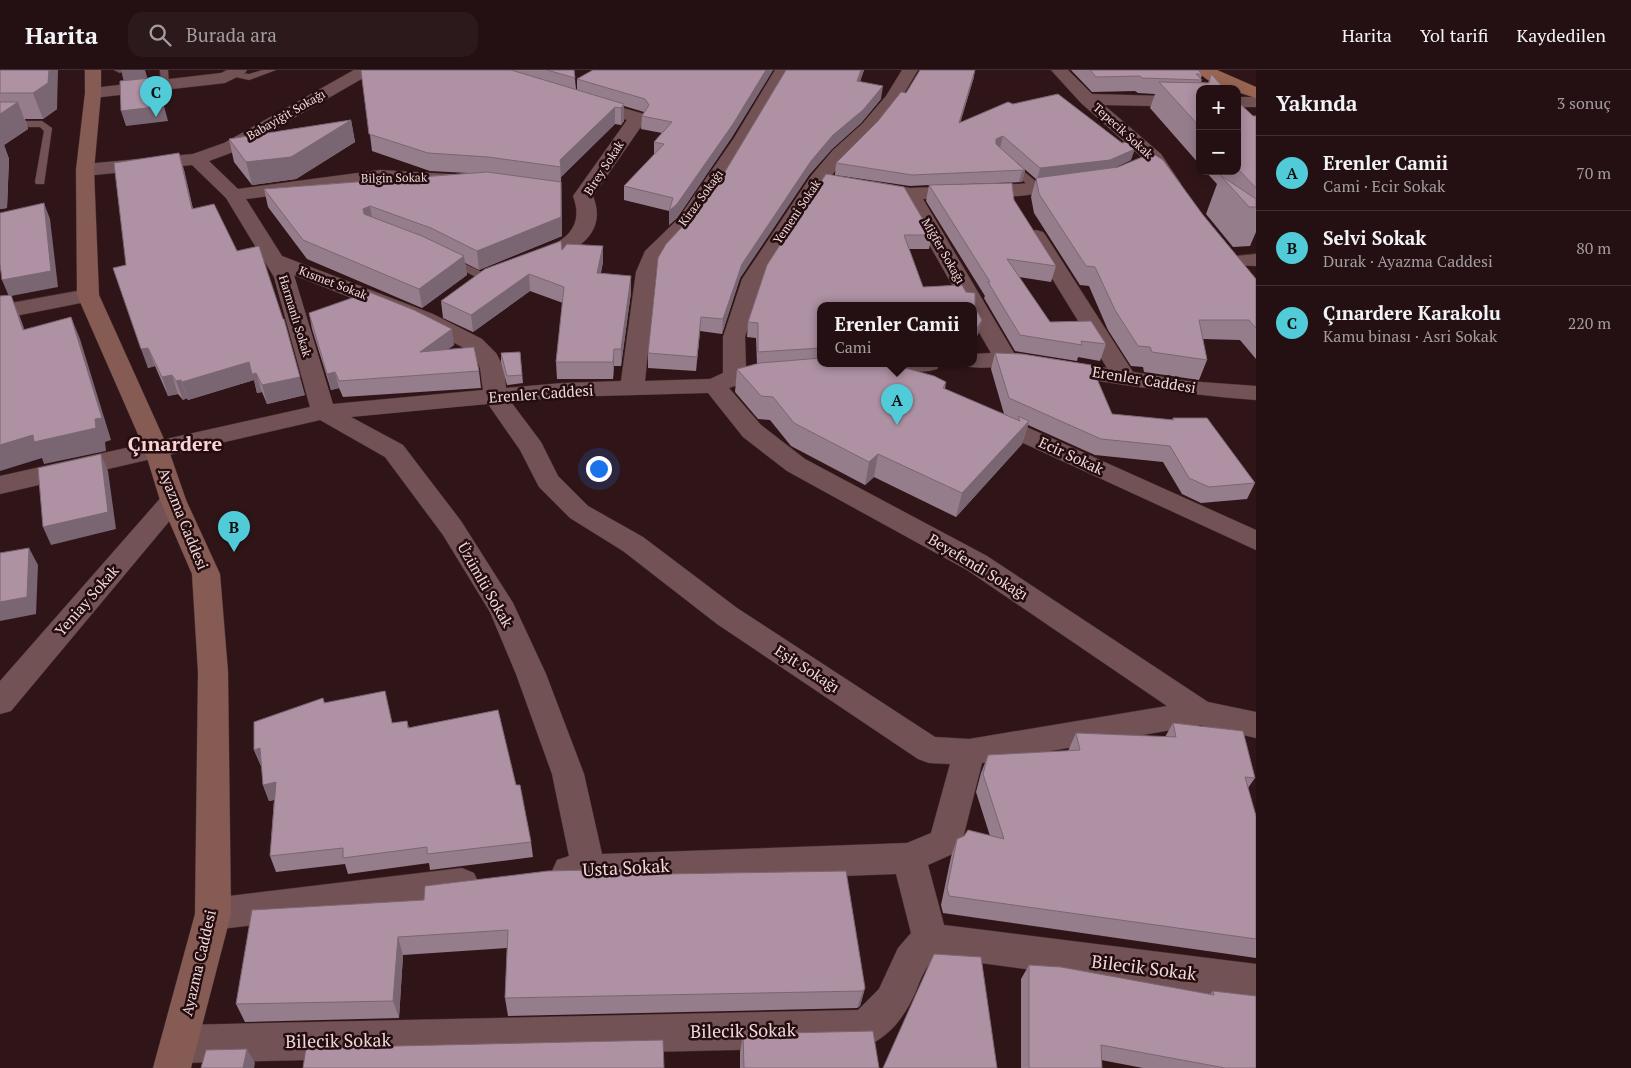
<!DOCTYPE html>
<html lang="tr">
<meta charset="utf-8">
<style>
body{margin:0;font-family:"PT Serif",serif;background:#2c191b;color:#f1f3f6}
.controls{position:absolute;right:15px;top:15px;display:grid;overflow:hidden;border-radius:10px;box-shadow:0 2px 12px #0003}
.controls button{width:45px;height:45px;display:grid;place-items:center;padding:0;border:0;border-bottom:1px solid #413032;background:#241012;color:#f1f3f6;font:25px sans-serif}
.you{position:absolute;left:598px;top:398px;width:18px;height:18px;margin:-12px;border:4px solid #fff;border-radius:50%;background:#1a73e8;box-shadow:0 0 0 8px #1a73e833}
.badge{display:grid;place-items:center;width:32px;height:32px;border-radius:50%;background:#52cbd9;color:#111;font-size:16px;font-weight:700}
.pin{position:absolute;translate:-50% -41px;filter:drop-shadow(0 1px 2px #0008)}
.pin::after{content:'';position:absolute;top:26px;width:18px;height:15px;background:inherit;clip-path:polygon(0 0,100% 0,50% 100%)}
.popup{position:absolute;left:817px;top:232px;width:160px;height:65px;box-sizing:border-box;display:grid;place-content:center;border-radius:10px;background:#241012;filter:drop-shadow(0 1px 4px #0005);font-size:16px;white-space:nowrap;color:#a39d9f}
.popup b{font-size:19px;color:#f1f3f6}
.popup::after{content:'';position:absolute;left:50%;top:100%;margin-left:-10px;border:10px solid transparent;border-top-color:#241012}
.list{margin:0;padding:0;list-style:none}
h2{display:flex;justify-content:space-between;align-items:center;height:65px;margin:0;padding:0 20px;font-size:21px}
h2 small{font-size:16px;font-weight:400;color:#a39d9f}
.list li{display:grid;grid-template-columns:32px 1fr auto;gap:15px;align-items:center;box-sizing:border-box;height:75px;padding:0 20px;border-top:1px solid #413032}
.list b{display:block;font-size:19px;white-space:nowrap}
.list p{margin:0;font-size:16px;white-space:nowrap;color:#a39d9f}
.list em{font-size:16px;font-style:normal;color:#a39d9f}
.icon{flex:none;width:28px;height:28px;fill:none;stroke:currentColor;stroke-width:2;stroke-linecap:round;stroke-linejoin:round}
.map{position:relative;flex:none;width:1256px;height:998px;overflow:hidden}
header{display:flex;align-items:center;gap:30px;box-sizing:border-box;height:70px;padding:0 25px;background:#241012;border-bottom:1px solid #413032}
header strong{font-size:24px}
nav{display:flex;gap:28px;margin-inline-start:auto;font-size:18px}
.search{width:350px;height:45px;background:#2c191b;display:flex;align-items:center;gap:12px;box-sizing:border-box;padding:0 18px;border-radius:15px;color:#a39d9f;font-size:19px}
main{display:flex}
aside{flex:1;background:#241012}
.map>svg:first-child{display:block}
.lines{fill:none;stroke-linecap:round;stroke-linejoin:round}
.lane-casing{stroke:#453133;stroke-width:1}
.street-casing{stroke:#453133;stroke-width:1}
.secondary-casing{stroke:#453133;stroke-width:1}
.primary-casing{stroke:#453133;stroke-width:1}
.lane{fill:#735255;fill-rule:evenodd}
.street{fill:#735255;fill-rule:evenodd}
.secondary{fill:#865b54;fill-rule:evenodd}
.primary{fill:#996552;fill-rule:evenodd}
.wall{fill:#967d8c}
.shaded-wall{fill:#7a6672}
.building{fill:#ae91a3;stroke:#7a6672}
.labels{text-anchor:middle;stroke-width:5;stroke-linejoin:round;paint-order:stroke}
.far-street-label{font-size:12px;fill:#edd9da;stroke:#250c0f}
.street-label{font-size:15px;fill:#edd9da;stroke:#250c0f}
.near-street-label{font-size:18px;fill:#edd9da;stroke:#250c0f}
.district-label{font-size:20px;font-weight:bold;fill:#fbd4d6;stroke:#250c0f}
</style>
<header>
<strong>Harita</strong>
<div class="search"><svg class="icon" aria-label="search" viewBox="0 0 24 24"><circle cx="10" cy="10" r="6"/><path d="M15 15l6 6"/></svg>Burada ara</div>
<nav><a>Harita</a><a>Yol tarifi</a><a>Kaydedilen</a></nav>
</header>
<main>
<div class="map">
<svg width="1256" height="998" viewBox="0 0 1256 998">
<rect width="100%" height="100%" fill="#301518"/>
<g class="lines">
<!-- lane casing -->
<g class="lane-casing">
<path id="lane" d="M114 0H124L120 3Z
M160 0H168L169 16 161 14Z
M263 0H276L249 10 227 5 232 2 249 4Z
M0 51H42L52 58 44 114H36L35 112 44 61 40 57H0Z
M1008 88 1040 115V119H1032L1004 93V89Z
M448 186 486 204 488 206 482 209 478 208 444 191V187Z"/>
</g>
<!-- street casing -->
<g class="street-casing">
<path id="street" d="M227 0H247L245 3 225 13 93 28 87 27 85 23 87 19 93 18 221 3Z
M354 0H374L372 3 236 81 209 91 238 119 380 100 465 105 467 109 465 113 458 115 380 112 246 129 282 186 433 244 482 269 496 283 504 298 506 318 563 313 621 311 636 202 645 181 678 149 734 68 775 0H791C761 53 730 106 694 155 679 174 665 177 656 202L645 311 710 309 723 303V267L742 209 811 106 833 80 862 54 886 26 902 0H918L899 32 874 62 845 88 826 113 764 209 745 267 746 299 773 298 781 300 785 305 781 310C764 314 746 311 729 318L761 355 805 389 987 486 1208 632 1256 642V668L1200 655 982 693 962 772 957 782 928 795 944 855 1256 894V930L936 887C925 897 921 908 916 921 905 946 891 966 865 977L180 993 167 987 161 974 167 961 180 955 858 940 879 919 898 878 911 863 896 804 569 816 557 812 552 801 557 790 569 786 552 704 516 604 490 542 443 465 385 387 320 350 0 424V406L310 337 274 207 226 128 192 95 85 106 78 104 76 100 78 96 85 94 193 84 224 73ZM294 205 417 254 466 279 475 286 480 298 483 320 333 334ZM708 323 743 367 787 401 967 500 1167 636 969 669 935 667 737 538 643 467 588 436 558 406 541 372 511 332 563 327ZM488 334 520 380 539 417 570 448 623 481 717 554 918 689 929 693 950 694 931 763 907 773 602 784 584 704 546 604 513 533 461 451 403 375 351 347Z
M1051 0H1068L1092 24 1200 27V37L1104 35 1161 84 1181 114 1179 118H1165L1147 92 1081 33Z
M1237 27H1256V37H1237Z
M589 28 644 44 647 48 593 126C607 161 580 180 550 190 539 194 530 198 520 195L517 191 520 187C551 177 588 166 573 126L627 50 583 37 580 33 583 29Z
M1070 109 1077 111 1080 115 1077 119 1019 126 923 129 1014 283 1107 298 1026 166 1029 162 1036 160 1043 162 1046 166 1133 302 1187 311 1256 316V330C1176 324 1097 311 1018 298 1000 295 982 300 965 296L963 294H973V284L991 283 973 252V236H964L903 128 864 121 861 117 864 113 871 111 910 118 1019 114Z
M1256 184V196L1225 195 1222 191 1225 187Z
M88 219 96 220 99 225 96 230 0 249V235Z
M851 294H940L937 299 929 301 860 305 852 303 848 298Z
M991 341 1256 460V480L982 354 979 349 982 344Z
M173 421 182 424 186 430 182 436 11 641 0 644V611L164 424Z
M462 798 474 803 479 814 474 825 462 830 213 860 201 855 195 844 201 833 213 828Z"/>
</g>
<!-- secondary casing -->
<g class="secondary-casing">
<path id="secondary" d="M85 0H101V23L94 100 99 225 168 378 186 430 220 504 228 602 231 844 191 998H153L195 844 198 602 192 504 160 430 144 378 77 225 76 100 85 23Z"/>
</g>
<!-- primary casing -->
<g class="primary-casing">
<path id="primary" d="M1197 0H1217L1256 17V28L1237 22V19C1224 19 1204 11 1197 0Z"/>
</g>
<!-- lane -->
<use href="#lane" class="lane"/>
<!-- street -->
<use href="#street" class="street"/>
<!-- secondary -->
<use href="#secondary" class="secondary"/>
<!-- primary -->
<use href="#primary" class="primary"/>
</g>
<!-- wall -->
<path class="wall" d="M0 0 57 39 43 49H25L28 59 4 75 9 89 7 138 0 139Z
M362 0H574L576 19 577 20V9L593 0H773L732 67 677 148 669 155V141L624 130V116L654 85V72L662 63 641 59 642 46 644 42 624 36V51L621 55 615 54 561 107 562 166 479 200 465 193 467 205 422 238 307 189 268 137 264 119 468 103 430 101 372 81Z
M786 0H864L860 11 881 29 861 53 832 79 809 105 740 208 722 264 700 261 696 301 648 298V283L696 142 723 105Z
M1071 0H1198L1202 4 1201 9 1202 10 1201 12 1208 13 1211 4 1225 19H1200V95L1150 38 1155 24 1138 23 1135 21 1092 22Z
M974 7 960 52 1131 90 1114 98 1203 145 1256 209V289L1240 270 1203 269 1207 290 1199 310 1144 302 1143 297 1131 296 1108 260 1089 216 1080 215 1034 143 1031 127 1036 109 1000 78 1025 100 1022 112 937 115 1014 130 1056 196 1051 212 1019 207 1050 252 1106 274 1100 291 1078 287 1077 291 1015 281 984 228 985 226 926 131 929 115 910 116 835 105 836 93 906 23Z
M1237 31 1253 46H1256V162L1250 176 1233 177 1206 144 1217 114 1205 101H1237Z
M351 50 355 72 296 109 252 115 234 92 229 69Z
M179 83 184 100 193 139 305 325 267 334 262 322 257 323 254 310 188 330 187 328 183 330 178 324 168 326 155 296 148 298 126 195Z
M826 104 904 117 932 165 929 179H909L923 217 962 215 966 222 975 223V237L982 250 978 264 973 273V236H821V294H891L934 306 946 312 945 319 1017 350 1004 344 991 299 995 283 1022 284 1091 295 1112 344 1172 350 1173 348H1207L1255 413 1247 429 1201 433 1182 424 1163 392 1095 385 1028 355 1022 374 956 447 874 407 865 415 791 376 770 350 758 349 735 322 737 299 757 294 756 268 747 267 748 252 767 195Z
M562 179 603 192 601 203 631 206V222L621 296H614L613 309H557L556 292 563 233 530 221 473 262 443 248 441 231Z
M309 243 454 275 448 279 479 301 481 318 343 327 339 318 331 320 312 259Z
M520 282 523 313 507 315 501 292V283Z
M323 628 325 633 392 653 407 651 409 658 516 715 531 772 533 787 430 800 429 793 348 804 345 794 276 802 270 786 274 730 269 731 263 715 262 696H261L254 680Z
M1173 653 1255 708 1248 718 1256 746V888L943 843 941 835 951 787 957 769 990 766 976 722 981 703 988 685 1068 681 1076 663 1165 667Z
M666 804 865 918 860 936 857 938 508 946 505 928 507 878 403 885 399 948 245 952 236 934 424 830Z
M1029 895 1210 924 1213 921 1256 998H1143L1101 990 1102 998H1021V909Z
M743 964 879 998H740V982Z"/>
<!-- shaded-wall -->
<path class="shaded-wall" d="M49 0H58L57 39 43 49 33 23Z
M121 0H145L148 10 124 12Z
M766 0H773L732 67 677 148 669 155V141Z
M861 0H864L856 24 857 11Z
M975 0 974 7 957 64 959 53Z
M883 16 881 29 861 53 832 79 809 105 740 208 722 264 723 249 742 194 811 91 833 65Z
M18 32 28 59 4 75 9 89 7 138 0 139V44Z
M624 34V51L621 55V38Z
M164 36 168 51 126 56 121 41Z
M615 37V54L561 107V115L560 90Z
M351 50 355 72 296 109 252 115 246 92Z
M1003 66 1000 78 993 80 996 69Z
M1135 79 1131 90 1106 101 1037 110 1040 98Z
M179 83 184 100 197 157 192 139Z
M1025 100 1022 112H1019L1022 101Z
M561 112 562 166 479 200 477 181Z
M44 133 50 149 58 217 11 226 20 247 33 283 2 210Z
M370 136 373 154 366 157 363 139Z
M603 176V192L597 219V203Z
M464 186 467 205 422 238 419 219Z
M529 204 530 221 473 262 471 245Z
M631 206V222L621 296V279Z
M71 247 80 269 111 370 105 372 106 381 44 394 42 388 0 401V375L33 365Z
M701 247 700 261 696 301 697 287Z
M982 250 978 264 973 273V265Z
M452 259 454 275 423 298 420 282Z
M148 278 155 296 148 298 141 279Z
M614 279V296L613 309V292Z
M249 292 256 303 262 322 257 323 254 310 188 330 182 312Z
M335 302 339 318 331 320 327 304Z
M172 305 178 324 168 326 162 307Z
M300 307 305 325 267 334 262 315Z
M181 310 187 328 183 330 176 311Z
M1029 351 1022 374 956 447 962 423Z
M101 384 108 401 116 459 51 475 43 457Z
M878 384 874 407 865 415 869 392Z
M29 478 38 495 36 544 0 551V532Z
M260 678 267 694 261 696 254 680Z
M276 712 282 728 269 731 263 715Z
M398 867 403 885 399 948 393 931Z
M865 918 860 936 857 938 863 921Z
M247 979 255 993 254 998H243Z"/>
<!-- building -->
<path class="building" d="M0 0H49L48 13 33 23H0Z
M362 0H511L624 34 621 38 615 37 560 90 561 97 488 87 428 83 369 64 361 1Z
M547 0H574L575 8Z
M593 0H766L733 54 677 134 669 141 673 128 624 116 664 74 654 72 672 52 642 46 649 35 645 29 577 9Z
M786 0H861L857 11 883 16 863 40 833 65 811 91 742 194 723 249 701 247 697 287 648 283 658 188 666 174 696 142 723 105Z
M920 0H975L959 53 1008 32 1013 34 1058 24 1122 73 1126 72 1135 79 1110 90 1040 98 1003 66 996 69V74L1025 100 912 105 836 93 878 51 901 22 906 23Z
M1090 0H1198L1202 4H1196L1202 10 1142 8 1140 6 1096 7Z
M1211 4 1225 19H1200V57L1159 12 1209 13Z
M150 8 164 36 121 41 120 11Z
M1237 31 1253 46H1256V118L1237 98Z
M0 32H18L0 44Z
M351 50 291 87 246 92 229 69Z
M179 83 192 139 214 134 237 181 259 176 283 249H284L300 307 262 315 256 303 252 304 249 292 182 312 181 310 176 311 172 305 162 307 148 278 141 279 113 198 126 195 114 93Z
M1152 83 1163 90 1203 145 1256 209V258L1249 250H1199L1207 290 1152 282 1150 277 1138 276 1115 240 1095 197 1086 196 1039 124 1036 108 1118 97Z
M487 102 561 112V147L477 181 431 158 370 136 363 139 364 144 422 166 464 186 419 219 303 170 264 119Z
M826 104 904 117 932 165H904L923 217 962 215 966 222 975 223V237L982 250 973 265V236H821V278L758 282V253L748 252 767 195Z
M1220 105 1256 129V137H1249Z
M1012 113 1014 130 1056 196 1007 189 1050 252 1091 251 1106 274 1081 271 1082 275 1020 265 988 212H990L929 115Z
M44 133 51 201 2 210 0 194V143Z
M561 171 562 180 567 174 603 176 597 203 631 206 621 279H614L613 292H556L564 217 529 204 471 245 441 231 485 199Z
M369 222 414 240 452 259 420 282 474 277 479 301 339 311 335 302 327 304 309 243Z
M11 225 23 260 71 247 102 348 95 349 96 358 34 372 33 365 0 375V226Z
M520 282 522 305 507 306 501 283Z
M995 283 1022 284 1091 295 1112 344 1174 350 1173 348H1207L1255 413 1209 417 1189 408 1170 376 1101 369 1009 328Z
M821 288V294H891L934 306 946 312 943 318 1020 351 1018 346 1029 351 962 423 878 384 869 392 794 353 773 327 761 326 737 299 760 293Z
M101 384 108 442 43 457 38 398Z
M29 478 27 527 0 532V483Z
M385 621 392 653 407 651 408 658 498 640 516 715H520L531 772 427 784V777L343 788V778L270 786 276 712 263 715 260 678 254 680V652L323 628 324 633Z
M1173 653 1243 661 1255 708 1245 707 1256 746V869L949 826 947 818 957 769 964 766 968 760 1004 769 983 704 988 685 1080 680 1076 663 1176 667Z
M665 798 666 804 846 801 865 918 863 921 505 928 508 860 398 867 393 931 236 934 252 840 424 830 425 816 548 801Z
M934 884 981 887 997 998H883Z
M1029 895 1061 897 1214 925 1213 921 1256 926V998H1225L1101 975 1102 998H1029Z
M873 961 879 998H744L743 964Z
M663 970 664 998H303L306 978Z
M247 979 243 998H201L206 980Z"/>
<g class="labels">
<!-- far-street labels -->
<g class="far-street-label">
<text transform="translate(286 45) rotate(-30)" y="4">Babayiğit Sokağı</text>
<text transform="translate(1123 61) rotate(42)" y="4">Tepecik Sokak</text>
<text transform="translate(604 98) rotate(-57)" y="4">Birey Sokak</text>
<text transform="translate(394 108) rotate(-1)" y="4">Bilgin Sokak</text>
<text transform="translate(701 128) rotate(-54)" y="4">Kiraz Sokağı</text>
<text transform="translate(797 142) rotate(-56)" y="4">Yemeni Sokak</text>
<text transform="translate(943 181) rotate(60)" y="4">Miğfer Sokağı</text>
<text transform="translate(333 213) rotate(21)" y="4">Kısmet Sokak</text>
<text transform="translate(295 246) rotate(73)" y="4">Harmanlı Sokak</text>
</g>
<!-- street labels -->
<g class="street-label">
<text transform="translate(1144 310) rotate(9)" y="5">Erenler Caddesi</text>
<text transform="translate(541 324) rotate(-4)" y="5">Erenler Caddesi</text>
<text transform="translate(1071 386) rotate(25)" y="5">Ecir Sokak</text>
<text transform="translate(183 449) rotate(68)" y="5">Ayazma Caddesi</text>
<text transform="translate(978 497) rotate(31)" y="5">Beyefendi Sokağı</text>
<text transform="translate(485 515) rotate(60)" y="5">Üzümlü Sokak</text>
<text transform="translate(87 531) rotate(-49)" y="5">Yeniay Sokak</text>
<text transform="translate(807 599) rotate(33)" y="5">Eşit Sokağı</text>
<text transform="translate(199 893) rotate(-77)" y="5">Ayazma Caddesi</text>
</g>
<!-- near-street labels -->
<g class="near-street-label">
<text transform="translate(626 798) rotate(-3)" y="6">Usta Sokak</text>
<text transform="translate(1144 898) rotate(7)" y="6">Bilecik Sokak</text>
<text transform="translate(743 961) rotate(-1)" y="6">Bilecik Sokak</text>
<text transform="translate(338 971) rotate(-1)" y="6">Bilecik Sokak</text>
</g>
<!-- district labels -->
<g class="district-label">
<text x="175" y="381">Çınardere</text>
</g>
</g>
</svg>
<div class="controls">
<button>+</button>
<button>−</button>
</div>
<div class="you"></div>
<div class="pin badge" style="left:897px;top:355px">A</div>
<div class="popup"><b>Erenler Camii</b>Cami</div>
<div class="pin badge" style="left:234px;top:482px">B</div>
<div class="pin badge" style="left:156px;top:47px">C</div>
</div>
<aside>
<h2>Yakında<small>3 sonuç</small></h2>
<ul class="list">
<li><span class="badge">A</span><div><b>Erenler Camii</b><p>Cami · Ecir Sokak</p></div><em>70 m</em></li>
<li><span class="badge">B</span><div><b>Selvi Sokak</b><p>Durak · Ayazma Caddesi</p></div><em>80 m</em></li>
<li><span class="badge">C</span><div><b>Çınardere Karakolu</b><p>Kamu binası · Asri Sokak</p></div><em>220 m</em></li>
</ul>
</aside>
</main>
